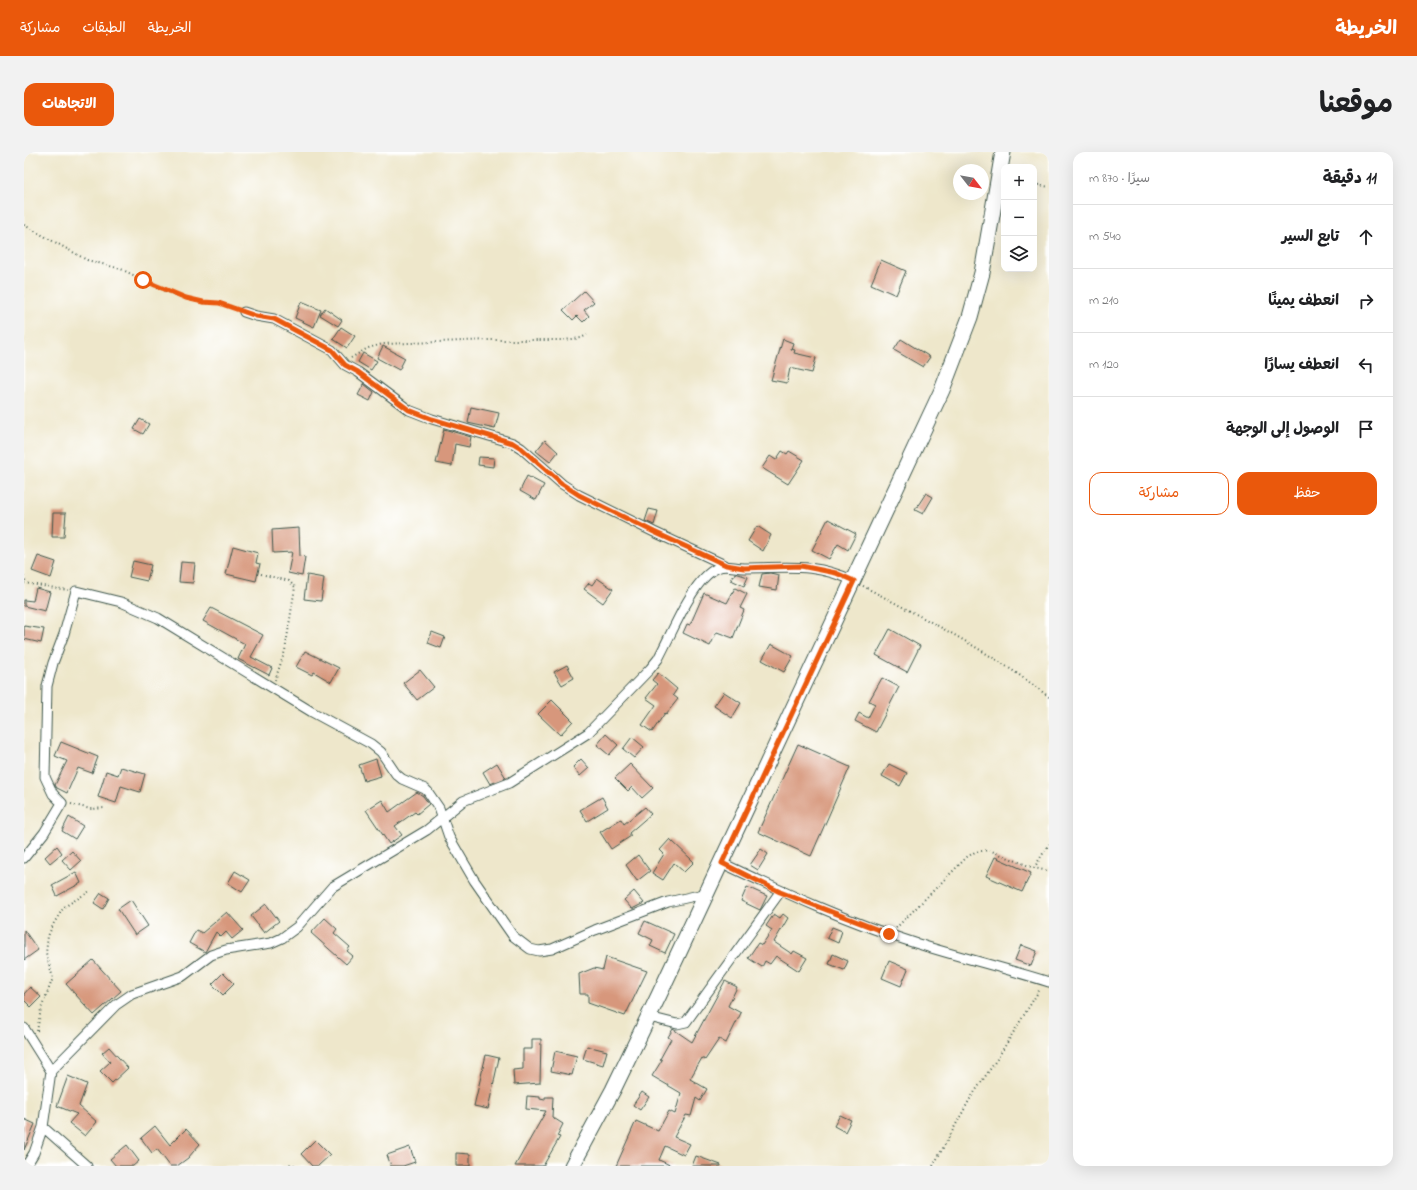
<!DOCTYPE html>
<html lang="ar">
<meta charset="utf-8">
<style>
body{margin:0;font-family:"Indie Flower","Playpen Sans Arabic",sans-serif;background:#f2f2f2;color:#202124;direction:rtl}
.controls{position:absolute;right:12px;top:12px;display:grid;overflow:hidden;border-radius:8px;box-shadow:0 4px 16px #0002}
.controls button{width:36px;height:36px;display:grid;place-items:center;padding:0;border:0;border-bottom:1px solid #e0e0e0;background:#fff;color:#202124;font:20px sans-serif}
.compass{position:absolute;left:929px;top:12px;width:36px;height:36px;border-radius:50%;background:#fff;box-shadow:0 4px 16px #0002;rotate:121deg}
.stop{position:absolute;width:12px;height:12px;margin:-9px;border:3px solid #ea580c;border-radius:50%;background:#fff}
.stop.end{background:#ea580c;border-color:#fff;box-shadow:0 1px 4px #0008}
.list{margin:0;padding:0;list-style:none}
h2{display:flex;justify-content:space-between;align-items:center;height:52px;margin:0;padding:0 16px;font-size:17px}
h2 small{font-size:13px;font-weight:400;color:#757577}
.list li{display:grid;grid-template-columns:26px 1fr auto;gap:12px;align-items:center;box-sizing:border-box;height:64px;padding:0 16px;border-top:1px solid #e0e0e0}
.list b{display:block;font-size:15px;white-space:nowrap}
.list em{font-size:13px;font-style:normal;color:#757577}
.actions{display:flex;gap:8px;padding:12px 16px}
.actions a{flex:1;padding:9px 0;border:1px solid #ea580c;border-radius:12px;text-align:center;font-size:14px;color:#ea580c}
.actions .main{background:#ea580c;color:#fff}
.icon{flex:none;width:22px;height:22px;fill:none;stroke:currentColor;stroke-width:2;stroke-linecap:round;stroke-linejoin:round}
.map{position:relative;flex:none;width:1025px;height:1014px;overflow:hidden;direction:ltr;border-radius:12px}
header{display:flex;align-items:center;gap:24px;box-sizing:border-box;height:56px;padding:0 20px;background:#ea580c;color:#fff}
header strong{font-size:19px}
nav{display:flex;gap:22px;margin-inline-start:auto;font-size:14px}
.intro{display:flex;align-items:center;justify-content:space-between;box-sizing:border-box;height:96px;padding:0 24px}
h1{margin:0;font-size:28px}
.button{padding:10px 18px;border-radius:12px;background:#ea580c;color:#fff;font-size:14px;font-weight:700}
main{display:flex;gap:24px;padding:0 24px}
aside{flex:1;background:#fff;border-radius:12px;box-shadow:0 4px 16px #0002}
.map>svg:first-child{display:block}
.building{fill:#d7977c}
.lines{fill:none;stroke-linecap:round;stroke-linejoin:round}
.street-casing{stroke:#3e564b;stroke-width:11}
.primary-casing{stroke:#3e564b;stroke-width:17}
.path{stroke:#3e564b;stroke-width:2;stroke-dasharray:1 3;stroke-linecap:butt}
.street{stroke:#fff;stroke-width:9}
.primary{stroke:#fff;stroke-width:15}
.route{stroke:#ea580c;stroke-width:5}
</style>
<header>
<strong>الخريطة</strong>
<nav><a>الخريطة</a><a>الطبقات</a><a>مشاركة</a></nav>
</header>
<div class="intro"><h1>موقعنا</h1><a class="button">الاتجاهات</a></div>
<main>
<aside>
<h2>11 دقيقة<small>سيرًا · 870 m</small></h2>
<ul class="list">
<li><svg class="icon" aria-label="ahead" viewBox="0 0 24 24"><path d="M12 20V5M6 11l6-6 6 6"/></svg><div><b>تابع السير</b></div><em>540 m</em></li>
<li><svg class="icon" aria-label="right" viewBox="0 0 24 24"><path d="M7 20v-9h11M14 6l5 5-5 5"/></svg><div><b>انعطف يمينًا</b></div><em>210 m</em></li>
<li><svg class="icon" aria-label="left" viewBox="0 0 24 24"><path d="M17 20v-9H6M10 6l-5 5 5 5"/></svg><div><b>انعطف يسارًا</b></div><em>120 m</em></li>
<li><svg class="icon" aria-label="arrive" viewBox="0 0 24 24"><path d="M6 21V4h12l-3 4 3 4H6"/></svg><div><b>الوصول إلى الوجهة</b></div></li>
</ul>
<div class="actions"><a class="main">حفظ</a><a>مشاركة</a></div>
</aside>
<div class="map">
<svg width="1025" height="1014" viewBox="0 0 1025 1014">
<rect width="100%" height="100%" fill="#fff"/>
<filter id="ink" filterUnits="userSpaceOnUse"><feTurbulence type="fractalNoise" baseFrequency=".025" numOctaves="2"/><feDisplacementMap in="SourceGraphic" scale="8" xChannelSelector="R" yChannelSelector="G"/><feConvolveMatrix kernelMatrix="1 2 1 2 8 2 1 2 1" color-interpolation-filters="sRGB"/></filter>
<filter id="wash" filterUnits="userSpaceOnUse"><feTurbulence type="fractalNoise" baseFrequency=".012" numOctaves="4" result="noise"/><feDisplacementMap in="SourceGraphic" scale="16" xChannelSelector="R" yChannelSelector="G"/><feGaussianBlur stdDeviation="0.9" result="paint"/><feColorMatrix in="noise" values="0 0 0 0 0 0 0 0 0 0 0 0 0 0 0 0 0 1.4 0 .05"/><feComposite in="paint" operator="in"/></filter>
<g filter="url(#wash)">
<rect width="100%" height="100%" fill="#eee7cb"/>
<g id="blocks">
<!-- building -->
<path class="building" d="M857 108 882 119 872 143 847 132Z
M560 139 570 150 560 158 565 164 559 170 553 164 549 168 539 158Z
M277 150 297 158 290 175 271 166Z
M301 156 318 168 314 174 296 163Z
M317 175 331 184 323 196 309 187Z
M759 187 769 191 767 197 771 198 770 201 792 206 788 221 766 216 763 231 747 228Z
M877 187 906 205 899 215 870 198Z
M359 194 381 206 375 218 353 206Z
M339 201 353 209 347 218 334 210Z
M340 232 350 240 346 249 334 243Z
M447 255 475 261 471 277 444 271Z
M116 267 125 272 119 282 110 277Z
M420 277 447 285 445 295 431 292 428 314 412 311Z
M521 288 534 300 526 310 512 299Z
M758 299 763 302 765 299 780 308 764 332 738 316 746 304 752 308Z
M455 305 470 306 469 315 454 313Z
M503 324 520 333 512 348 496 339Z
M902 341 909 345 899 362 891 358Z
M625 357 634 359 630 373 621 369Z
M29 361H42L40 385H28Z
M804 367 832 382 824 398 814 392 805 407 788 398Z
M733 374 747 383 739 399 724 389Z
M275 376 276 404 281 405 278 424 264 421 268 400 249 401 248 378Z
M209 394 234 401 232 411 236 412 232 429 202 422Z
M14 404 32 410 27 426 8 419Z
M109 409 127 413 123 429 105 425Z
M157 410 171 411 169 431 155 430Z
M711 421 724 425 720 434 707 428Z
M746 421 755 423 753 438 735 435 738 422Z
M283 423 300 426 297 449 280 447Z
M573 426 589 437 579 451 560 437 565 431 568 433Z
M12 436 26 440 21 459 0 454V448L9 449Z
M711 436 723 442 716 456 720 458 709 486 693 480 686 494 659 481 663 472 666 473 680 441 703 451Z
M187 456 239 483 227 505 248 516 245 523 214 507 221 492 179 469Z
M0 474 20 477 17 491 0 487Z
M866 477 896 494 883 520 852 503Z
M408 480 421 485 417 496 404 491Z
M747 492 769 504 760 520 738 508Z
M281 499 315 516 307 530 290 520 288 523 272 515Z
M543 513 550 526 538 533 530 520Z
M396 518 410 535 393 548 379 531Z
M634 521 653 537 649 543 654 547 642 562 641 561 628 580 618 573 632 553 622 546 633 532 628 528Z
M858 526 875 535 852 580 831 569 835 561 844 566 851 552 845 549Z
M700 540 717 551 708 566 690 554Z
M528 548 549 569 536 583 514 562Z
M582 582 594 593 585 603 573 593Z
M608 585 620 595 610 606 599 597Z
M37 590 74 605 68 621 54 616 43 641 33 636 31 633 43 609 31 604Z
M774 592 826 615 787 704 734 680Z
M352 607 357 624 340 629 335 613Z
M557 607 565 616 556 624 549 615Z
M473 611 482 626 466 632 459 620Z
M606 612 629 636 618 646 608 635 604 639 591 626Z
M865 612 883 621 876 634 858 624Z
M97 615 121 622 116 640 97 634 92 651 74 645 82 619 94 623Z
M393 640 399 644 405 652 393 662 391 660 371 674 378 683 365 692 342 658 358 648 365 660Z
M578 645 584 656 563 669 556 658Z
M621 655 627 662 605 681 607 684 587 697 576 680 597 667 600 672Z
M45 665 59 674 51 687 38 679Z
M646 687 670 710 660 720 650 711 639 728 628 721 640 702 636 698Z
M33 694 38 701 26 711 21 705Z
M737 697 744 702 734 718 726 713Z
M48 699 57 709 47 718 38 708Z
M614 703 626 719 613 729 602 713Z
M971 705 1007 721 998 740 962 724Z
M211 719 226 728 218 740 204 731Z
M52 720 57 731 33 744 28 733Z
M723 735 743 744 736 758 717 749Z
M610 739 620 751 608 757 600 748Z
M77 741 85 746 79 757 70 751Z
M107 748 124 774 111 783 94 757Z
M242 752 255 769 240 781 227 764Z
M203 760 219 778 208 787 202 780 197 785 192 780 181 800 165 791 172 778 178 781Z
M750 762 756 766 759 762 764 766 750 790 768 802 770 799 783 806 775 819 752 804 746 812 741 809 738 815 724 806 734 791 738 793 748 778 742 774Z
M301 766 313 777 310 781 326 795 323 799 329 804 322 812 287 781Z
M621 769 650 782 641 801 626 794 629 788 615 781Z
M808 775 818 779 814 791 803 786Z
M0 778 14 798 0 808Z
M997 793 1013 799 1007 814 991 808Z
M809 802 824 809 820 818 805 812Z
M582 805 623 819 601 864 564 851V842H556L555 822 570 816 579 818Z
M69 808 97 839 70 863 42 832Z
M865 809 884 817 877 834 858 826Z
M199 821 210 832 199 843 188 832Z
M701 829 713 835 704 854 717 861 702 891 695 887 681 908 678 906 666 927 683 937 676 949 672 946 667 964 662 963 650 985 666 992 660 1003 641 994 635 1008 648 1014H592L612 969 634 979 645 959 651 962 657 941 628 924 638 908 636 907 647 887 644 885 649 877 668 890Z
M6 835 17 845 7 855 0 848V842Z
M508 887H517L516 931 490 933 489 918 499 917V897H508Z
M563 894 583 899 579 913 559 907Z
M85 895 104 916 88 931 76 919 86 910 78 901Z
M531 899 553 904 548 923 527 919Z
M462 903 475 906 464 957 450 954Z
M44 924 63 932 55 954 73 970 61 984 45 971 53 962 33 954Z
M618 940 625 945 616 958 609 953Z
M503 944 516 945V947L521 948V945H529L528 965 539 972 533 984 536 985 519 1014H491L522 959 502 957Z
M816 963 827 968 821 980 810 974Z
M0 967 11 972 0 998Z
M131 974 146 993 162 977 176 992 164 1006 153 1014H146L133 997 128 1001 117 986Z
M291 988 306 1003 294 1014H288L277 1002Z
M103 993 115 1009 109 1014H92L86 1007Z
M386 995 391 1010 379 1014H367L363 1003Z
M432 1001 446 1002V1014H432Z
M672 1004 697 1013V1014H668Z"/>
</g>
</g>
<g filter="url(#ink)">
<use href="#blocks" fill-opacity="0" stroke="#3e564b" stroke-width="1"/>
<g class="lines">
<!-- street casing -->
<g class="street-casing">
<path id="street" d="M220 160 232 164 250 167 308 198 321 213 334 220 385 258 408 267 489 291 497 296 538 332 555 343 630 380 701 413
M0 706 20 681 38 651 29 642 21 625 23 534 29 511 40 482 52 439 97 450 134 466 288 560 347 592 357 600 372 622 378 627 401 637 404 640 415 656 425 685 450 728 489 784 506 797 515 799 528 797 571 778 644 750 684 741
M698 711C761 741 824 770 891 791 935 805 981 816 1025 830
M625 865 653 872 662 870 756 740
M0 876 27 919
M19 975 63 1014
M2 1014 10 1001 19 975 27 919 92 853 108 842 159 824 187 803 202 798 247 791 258 786 273 775 308 735 403 678 439 649 485 631 564 581 626 517 634 507C647 483 664 440 683 423 698 410 703 415 720 416 762 416 790 410 830 429"/>
</g>
<!-- primary casing -->
<g class="primary-casing">
<path id="primary" d="M548 1014 589 938 635 843 918 238 946 165 958 121 979 0"/>
</g>
<!-- path -->
<path class="path" d="M1010 32 1025 35
M0 73 63 108 97 117 142 139 162 146 179 151H195L211 156
M327 206 344 196 359 192 466 188H540L557 186 563 183
M237 422 265 429 271 435 261 499 251 528
M0 424 2 431
M0 431 44 438
M839 434C904 469 967 499 1025 545
M47 652 66 657 81 656
M1010 716 1025 692
M872 776 943 705 951 700 965 698 1010 716 1025 719
M13 879 17 857 29 826 22 801 24 784 30 771 40 755 66 739
M262 1014 267 1012 273 1014
M909 1014 946 947 973 907 1016 837"/>
<!-- street -->
<use href="#street" class="street"/>
<!-- primary -->
<use href="#primary" class="primary"/>
</g>
</g>
<g class="lines" filter="url(#ink)">
<!-- route -->
<path class="route" d="M119 128 162 146 179 150 195 151 232 164 250 167 308 198 321 213 334 220 385 258 408 267 489 291 497 296 538 332 555 343 630 380 702 413 720 416 777 414 812 421 830 429 698 711 756 740 865 782"/>
</g>
</svg>
<div class="controls">
<button>+</button>
<button>−</button>
<button><svg class="icon" aria-label="layers" viewBox="0 0 24 24"><path d="M12 4l9 5-9 5-9-5zM3 14l9 5 9-5"/></svg></button>
</div>
<svg class="compass" viewBox="-18 -18 36 36"><path d="M0-13l5 13h-10z" fill="#e53935"/><path d="M0 13l5-13h-10z" fill="#757577"/></svg>
<div class="stop" style="left:119px;top:128px"></div>
<div class="stop end" style="left:865px;top:782px"></div>
</div>
</main>
